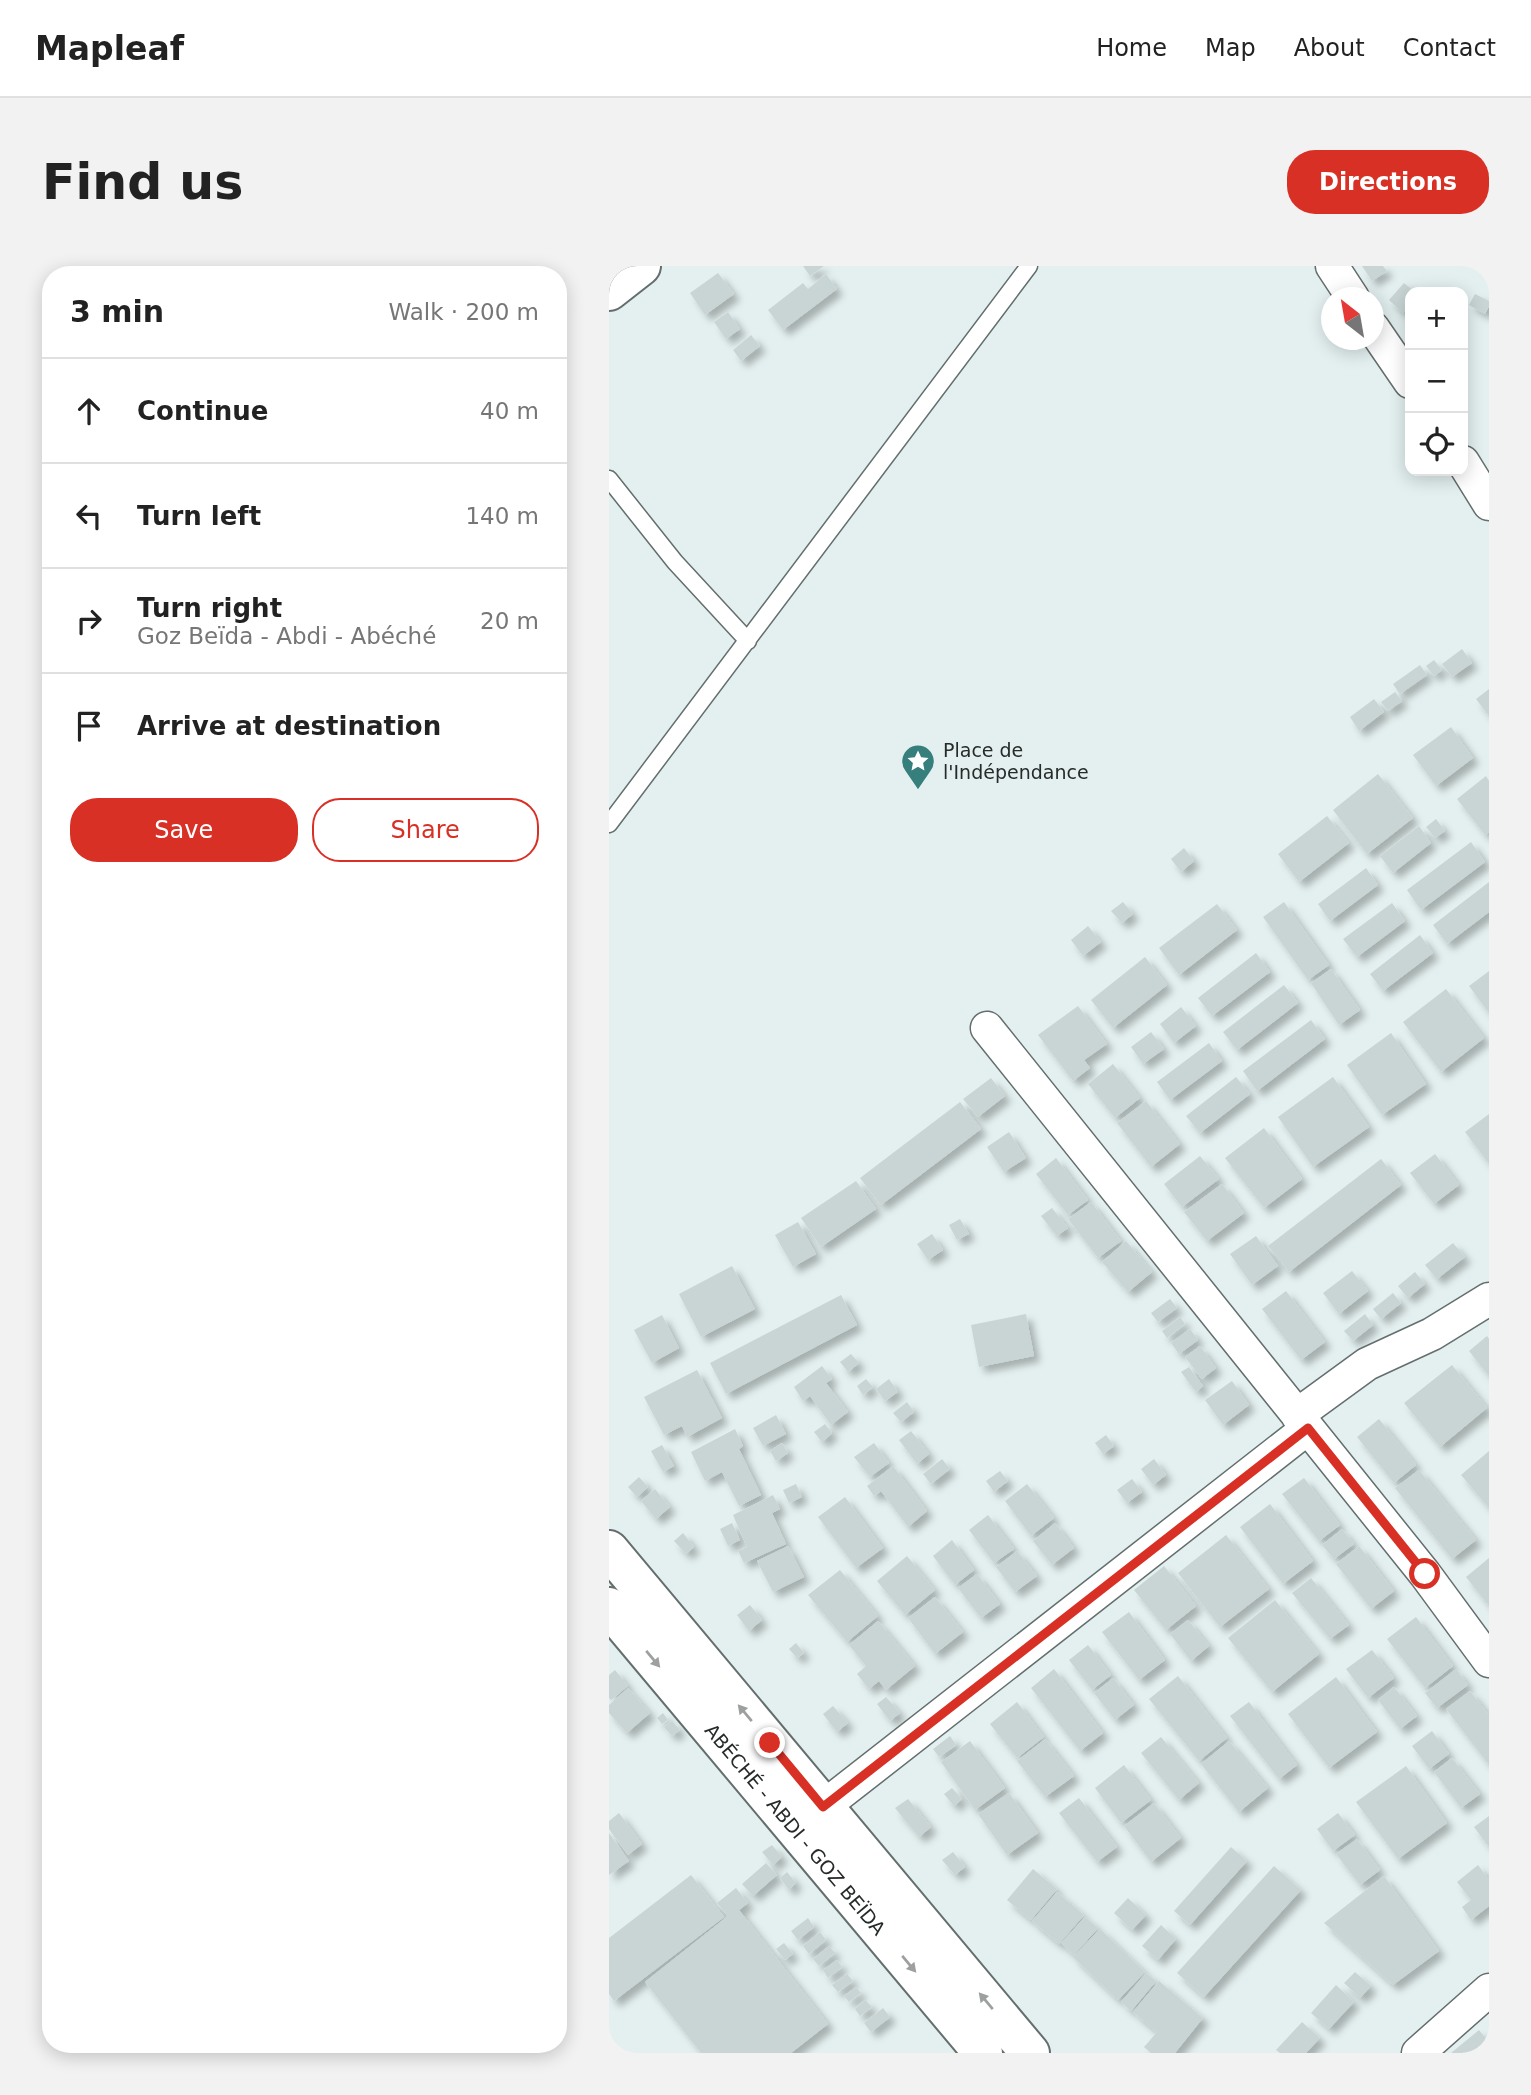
<!DOCTYPE html>
<meta charset="utf-8">
<style>
body{margin:0;font-family:"DejaVu Sans",sans-serif;background:#f2f2f2;color:#222}
.controls{position:absolute;right:21px;top:21px;display:grid;overflow:hidden;border-radius:14px;box-shadow:0 4px 18px #0003}
.controls button{width:63px;height:63px;display:grid;place-items:center;padding:0;border:0;border-bottom:2px solid #e0e0e0;background:#fff;color:#222;font:35px sans-serif}
.compass{position:absolute;left:712px;top:21px;width:63px;height:63px;border-radius:50%;background:#fff;box-shadow:0 4px 18px #0003;rotate:329deg}
.stop{position:absolute;width:21px;height:21px;margin:-16px;border:5px solid #d93025;border-radius:50%;background:#fff}
.stop.end{background:#d93025;border-color:#fff;box-shadow:0 2px 7px #0008}
.list{margin:0;padding:0;list-style:none}
h2{display:flex;justify-content:space-between;align-items:center;height:91px;margin:0;padding:0 28px;font-size:30px}
h2 small{font-size:23px;font-weight:400;color:#767676}
.list li{display:grid;grid-template-columns:46px 1fr auto;gap:21px;align-items:center;box-sizing:border-box;height:105px;padding:0 28px;border-top:2px solid #e0e0e0}
.list b{display:block;font-size:26px;white-space:nowrap}
.list p{margin:0;font-size:23px;white-space:nowrap;color:#767676}
.list em{font-size:23px;font-style:normal;color:#767676}
.actions{display:flex;gap:14px;padding:21px 28px}
.actions a{flex:1;padding:16px 0;border:2px solid #d93025;border-radius:28px;text-align:center;font-size:24px;color:#d93025}
.actions .main{background:#d93025;color:#fff}
.icon{flex:none;width:38px;height:38px;fill:none;stroke:currentColor;stroke-width:2;stroke-linecap:round;stroke-linejoin:round}
.map{position:relative;flex:none;width:880px;height:1787px;overflow:hidden;border-radius:28px}
header{display:flex;align-items:center;gap:42px;box-sizing:border-box;height:98px;padding:0 35px;background:#fff;border-bottom:2px solid #e0e0e0}
header strong{font-size:33px}
nav{display:flex;gap:38px;margin-inline-start:auto;font-size:24px}
.intro{display:flex;align-items:center;justify-content:space-between;box-sizing:border-box;height:168px;padding:0 42px}
h1{margin:0;font-size:49px}
.button{padding:18px 32px;border-radius:28px;background:#d93025;color:#fff;font-size:24px;font-weight:700}
main{display:flex;gap:42px;padding:0 42px}
aside{flex:1;background:#fff;border-radius:28px;box-shadow:0 4px 18px #0003}
.map>svg:first-child{display:block}
.building{fill:#c9d5d5;filter:url(#shadow)}
.lines{fill:none;stroke-linecap:round;stroke-linejoin:round}
.service-casing{stroke:#636e6d;stroke-width:19}
.minor-casing{stroke:#636e6d;stroke-width:35}
.secondary-casing{stroke:#636e6d;stroke-width:42}
.trunk-casing{stroke:#636e6d;stroke-width:42}
.service{stroke:#fff;stroke-width:16}
.minor{stroke:#fff;stroke-width:32}
.secondary{stroke:#fff;stroke-width:38}
.trunk{stroke:#fff;stroke-width:38}
.oneway{fill:#9da09f}
.route{stroke:#d93025;stroke-width:9}
.labels{text-anchor:middle;stroke-width:5;stroke-linejoin:round;paint-order:stroke}
.poi-label{font-size:19px;fill:#262b2a;stroke:#e3f0ef;text-anchor:start}
.street-label{font-size:19px;fill:#262b2a;stroke:#e3f0ef}
</style>
<header>
<strong>Mapleaf</strong>
<nav><a>Home</a><a>Map</a><a>About</a><a>Contact</a></nav>
</header>
<div class="intro"><h1>Find us</h1><a class="button">Directions</a></div>
<main>
<aside>
<h2>3 min<small>Walk · 200 m</small></h2>
<ul class="list">
<li><svg class="icon" aria-label="ahead" viewBox="0 0 24 24"><path d="M12 20V5M6 11l6-6 6 6"/></svg><div><b>Continue</b></div><em>40 m</em></li>
<li><svg class="icon" aria-label="left" viewBox="0 0 24 24"><path d="M17 20v-9H6M10 6l-5 5 5 5"/></svg><div><b>Turn left</b></div><em>140 m</em></li>
<li><svg class="icon" aria-label="right" viewBox="0 0 24 24"><path d="M7 20v-9h11M14 6l5 5-5 5"/></svg><div><b>Turn right</b><p>Goz Beïda - Abdi - Abéché</p></div><em>20 m</em></li>
<li><svg class="icon" aria-label="arrive" viewBox="0 0 24 24"><path d="M6 21V4h12l-3 4 3 4H6"/></svg><div><b>Arrive at destination</b></div></li>
</ul>
<div class="actions"><a class="main">Save</a><a>Share</a></div>
</aside>
<div class="map">
<svg width="880" height="1787" viewBox="0 0 880 1787">
<defs>
<filter id="shadow"><feDropShadow dx="6" dy="6" stdDeviation="3.5" flood-color="#0004"/></filter>
</defs>
<rect width="100%" height="100%" fill="#e3f0ef"/>
<!-- building -->
<path class="building" d="M194 0H215L201 10Z
M753 0H774L778 5 763 15Z
M109 7 125 28 96 49 81 27Z
M217 8 228 23 174 64 159 44 194 17 199 23Z
M795 17 806 26H801V39L794 47 780 34Z
M866 28 880 35V40L876 48 860 39Z
M119 46 131 63 117 73 105 56Z
M142 69 151 80 132 95 124 84Z
M853 383 863 397 843 411 833 398Z
M825 394 833 404 825 410 817 400Z
M811 399 818 409 791 428 784 418Z
M880 423V450L867 433Z
M786 426 793 435 779 445 772 436Z
M765 433 775 446 750 465 741 451Z
M842 461 864 492 827 520 804 489Z
M769 508 804 552 758 588 724 544Z
M877 510 880 515V566L876 569 848 533Z
M718 550 740 577 690 616 669 588Z
M827 553 836 565 826 572 817 561Z
M810 560 822 577 784 607 771 590Z
M862 576 876 596 812 644 798 624Z
M575 582 585 595 572 606 562 593Z
M757 602 769 619 721 655 709 638Z
M880 616V646L838 678 824 659Z
M514 636 524 648 513 657 502 645Z
M675 636 720 699 699 714 654 651Z
M783 637 796 655 748 691 734 673Z
M608 638 628 664 570 709 550 682Z
M479 660 492 676 474 690 462 674Z
M811 669 824 687 774 725 761 708Z
M647 687 661 706 603 750 589 732Z
M536 691 558 719 504 762 482 734Z
M722 703 751 744 730 759 702 717Z
M880 705V747L860 720Z
M675 719 689 737 628 784 614 766Z
M837 723 875 772 832 806 794 756Z
M469 740 498 778 475 794 481 802 464 815 429 769Z
M572 741 587 760 565 777 551 758Z
M702 754 716 773 648 825 634 805Z
M542 766 555 783 534 798 522 781Z
M782 767 817 818 773 849 738 799Z
M600 777 613 795 561 834 548 816Z
M504 798 531 832 506 852 479 818Z
M627 811 641 828 591 867 577 850Z
M724 811 760 861 704 901 669 851Z
M382 812 396 830 369 851 354 833Z
M537 835 571 878 542 901 508 857Z
M351 836 372 863 272 939 251 912Z
M880 848V898L856 866Z
M655 862 693 913 655 942 616 892Z
M400 866 417 892 395 906 378 881Z
M826 888 850 919 825 938 801 907Z
M591 890 610 913 573 941 555 918Z
M447 892 479 934 459 949 427 908Z
M772 893 792 919 680 1006 659 980Z
M247 915 267 943 212 981 192 952Z
M613 918 635 947 598 975 575 946Z
M482 936 512 975 489 992 459 953Z
M443 942 459 962 448 970 432 950Z
M351 953 360 968 348 974 340 959Z
M189 956 207 988 184 1001 166 969Z
M323 968 334 984 319 994 308 978Z
M647 970 669 1000 643 1019 621 988Z
M517 975 543 1006 519 1026 493 996Z
M844 977 856 991 828 1013 816 999Z
M123 1000 146 1043 92 1071 70 1028Z
M743 1005 759 1025 730 1048 714 1027Z
M806 1006 816 1018 799 1032 789 1020Z
M677 1025 716 1076 692 1094 653 1043Z
M784 1027 792 1037 772 1053 764 1043Z
M232 1029 248 1059 117 1128 101 1097Z
M561 1033 568 1042 549 1056 542 1047Z
M417 1048 425 1090 370 1101 362 1059Z
M756 1048 764 1059 744 1075 735 1065Z
M53 1049 70 1082 43 1097 25 1064Z
M571 1051 576 1058 558 1072 553 1065Z
M581 1063 589 1074 570 1088 562 1077Z
M878 1070 880 1073V1110L860 1085Z
M591 1080 607 1102 593 1113 576 1091Z
M242 1088 250 1097 239 1106 231 1096Z
M843 1099 878 1142 831 1181 795 1137Z
M213 1100 223 1113 217 1117 239 1146 222 1159 201 1130 194 1135 185 1121Z
M580 1101 594 1120 587 1126 572 1106Z
M88 1104 113 1152 78 1171 73 1160 55 1169 35 1131Z
M257 1113 264 1121 254 1129 248 1120Z
M280 1113 289 1126 276 1135 267 1123Z
M623 1115 640 1139 614 1159 596 1134Z
M298 1136 305 1146 292 1156 284 1147Z
M167 1149 177 1168 154 1180 144 1162Z
M770 1153 807 1199 785 1217 748 1171Z
M216 1158 223 1167 213 1176 205 1166Z
M126 1163 134 1180 130 1183 152 1229 130 1240 113 1206 96 1215 82 1186Z
M302 1165 320 1188 308 1198 290 1174Z
M497 1169 505 1180 494 1188 486 1177Z
M173 1177 179 1187 167 1195 161 1185Z
M265 1177 280 1197 261 1211 245 1191Z
M53 1179 65 1200 54 1206 42 1185Z
M880 1185V1242L852 1209Z
M333 1193 341 1203 322 1218 314 1208Z
M545 1193 557 1209 544 1219 532 1203Z
M284 1200 318 1245 299 1261 272 1225 265 1230 258 1220Z
M810 1204 867 1274 843 1293 786 1222Z
M391 1205 399 1215 385 1226 377 1215Z
M30 1211 39 1221 28 1231 19 1221Z
M695 1212 731 1259 710 1275 673 1228Z
M523 1213 533 1226 518 1237 508 1224Z
M187 1218 193 1231 180 1237 174 1224Z
M418 1218 445 1252 422 1270 396 1235Z
M46 1223 61 1241 47 1253 32 1235Z
M164 1229 171 1243 163 1247 177 1278 135 1297 129 1285 138 1281 124 1249Z
M236 1231 274 1282 247 1302 209 1251Z
M661 1238 704 1295 674 1318 631 1261Z
M379 1249 405 1283 385 1297 360 1264Z
M123 1257 131 1274 119 1280 111 1263Z
M446 1257 465 1282 443 1299 424 1275Z
M733 1263 745 1278 725 1293 713 1279Z
M74 1267 85 1281 77 1288 65 1275Z
M617 1269 660 1323 611 1361 569 1307Z
M343 1274 365 1304 346 1319 324 1290Z
M179 1280 195 1311 164 1326 148 1295Z
M750 1280 785 1325 762 1343 727 1298Z
M408 1285 428 1310 406 1326 387 1301Z
M298 1290 326 1324 296 1349 268 1315Z
M880 1292V1340L857 1311Z
M555 1300 587 1340 557 1364 525 1324Z
M231 1304 269 1350 238 1376 199 1329Z
M368 1308 391 1338 372 1352 349 1322Z
M702 1312 740 1359 721 1373 683 1327Z
M326 1331 354 1366 326 1388 299 1352Z
M666 1334 710 1388 663 1426 619 1372Z
M141 1339 153 1354 140 1365 128 1349Z
M520 1346 556 1394 530 1414 493 1366Z
M807 1351 844 1400 816 1422 778 1373Z
M579 1354 600 1380 582 1395 561 1368Z
M269 1355 306 1400 277 1424 270 1415 260 1423 248 1408 257 1400 240 1379Z
M187 1377 195 1387 188 1392 180 1383Z
M479 1379 502 1409 483 1424 460 1394Z
M763 1384 785 1412 759 1432 737 1403Z
M445 1403 494 1467 471 1485 422 1422Z
M847 1403 859 1419 828 1442 816 1427Z
M6 1404 19 1420 2 1434 0 1432V1409Z
M569 1410 618 1472 590 1495 540 1433Z
M727 1411 768 1466 720 1502 679 1448Z
M504 1412 525 1439 506 1454 485 1427Z
M785 1421 808 1450 791 1463 769 1434Z
M19 1422 41 1447 18 1467 0 1447V1439Z
M861 1425 880 1449V1499L837 1443Z
M277 1431 291 1447 281 1455 268 1438Z
M408 1436 435 1471 408 1492 381 1458Z
M640 1436 688 1499 670 1513 621 1450Z
M224 1440 239 1457 228 1466 214 1448Z
M54 1447 59 1454 53 1458 48 1452Z
M63 1455 71 1464 63 1470 55 1461Z
M823 1465 840 1488 820 1503 803 1480Z
M341 1470 347 1479 330 1491 324 1483Z
M552 1471 590 1517 570 1534 532 1487Z
M436 1473 465 1510 436 1531 408 1495Z
M361 1475 396 1522 366 1544 332 1496Z
M620 1475 659 1522 630 1546 592 1498Z
M843 1492 871 1528 852 1542 825 1506Z
M515 1499 542 1534 512 1557 486 1522Z
M797 1500 838 1557 789 1593 747 1536Z
M343 1522 353 1533 345 1540 335 1528Z
M400 1527 429 1567 398 1589 369 1548Z
M470 1532 508 1581 488 1596 450 1547Z
M299 1533 322 1561 310 1571 286 1542Z
M545 1537 572 1572 542 1596 515 1560Z
M10 1547 33 1578 19 1589 0 1563V1555Z
M729 1547 746 1569 724 1585 708 1563Z
M880 1550V1581L865 1561Z
M0 1567 20 1595 0 1609Z
M748 1573 771 1604 751 1619 727 1588Z
M163 1579 173 1591 164 1599 153 1586Z
M622 1581 638 1595 581 1659 565 1645Z
M344 1586 356 1601 346 1609 333 1594Z
M157 1597 168 1609 144 1630 133 1618Z
M869 1599 880 1614V1640L862 1654 853 1641 862 1634 848 1616Z
M665 1600 692 1624 595 1731 568 1707Z
M424 1603 448 1623 422 1654 398 1634Z
M178 1606 187 1617 180 1624 171 1612Z
M82 1609 115 1651 5 1735 0 1728V1672Z
M775 1610 830 1685 784 1719 715 1657Z
M127 1622 139 1637 130 1644 219 1758 182 1787H92L36 1716 119 1650 108 1637Z
M448 1626 475 1649 450 1678 423 1655Z
M519 1632 537 1649 523 1664 505 1647Z
M476 1651 489 1662 465 1689 452 1677Z
M199 1652 205 1661 189 1674 182 1665Z
M552 1659 567 1673 549 1694 533 1680Z
M491 1663 536 1706 509 1734 464 1691Z
M211 1666 217 1674 200 1688 194 1680Z
M175 1677 184 1688 176 1694 167 1683Z
M220 1680 226 1687 210 1700 204 1693Z
M228 1694 233 1701 219 1712 214 1704Z
M746 1706 762 1720 751 1732 735 1717Z
M537 1707 547 1715 522 1745 512 1736Z
M238 1708 244 1715 229 1726 223 1719Z
M550 1715 594 1752 566 1787H542L535 1781 548 1766 524 1746Z
M727 1719 745 1736 720 1763 702 1747Z
M247 1721 252 1727 240 1736 235 1730Z
M256 1734 263 1741 251 1750 246 1743Z
M274 1742 281 1751 262 1766 255 1757Z
M693 1756 711 1772 697 1787H671L667 1784Z
M870 1764 880 1776V1787H842Z"/>
<g class="lines">
<!-- service casing -->
<g class="service-casing">
<path id="service" d="M0 213 66 296 139 375
M0 558 420 0"/>
</g>
<!-- minor casing -->
<g class="minor-casing">
<path id="minor" d="M723 0 744 32
M764 62 801 116
M854 196 880 238
M378 762 816 1308 880 1395
M688 1149 758 1098 823 1068 880 1033
M214 1541 699 1162
M809 1787 880 1724"/>
</g>
<!-- secondary casing -->
<g class="secondary-casing">
<g id="secondary">
<path d="M0 1284 421 1787"/>
<path id="s1" d="M0 1341 374 1787"/>
</g>
</g>
<!-- trunk casing -->
<g class="trunk-casing">
<path id="trunk" d="M0 25 32 0"/>
</g>
<!-- service -->
<use href="#service" class="service"/>
<!-- minor -->
<use href="#minor" class="minor"/>
<!-- secondary -->
<use href="#secondary" class="secondary"/>
<!-- trunk -->
<use href="#trunk" class="trunk"/>
</g>
<!-- one-way arrows -->
<defs><path id="oneway-solid" d="M-6-.8H1V-3.2L6.5 0L1 3.2V.8H-6Z" transform="scale(1.75)"/></defs>
<g class="oneway">
<use href="#oneway-solid" transform="translate(44 1393) rotate(50)"/>
<use href="#oneway-solid" transform="translate(136 1447) rotate(-130)"/>
<use href="#oneway-solid" transform="translate(300 1698) rotate(50)"/>
<use href="#oneway-solid" transform="translate(377 1735) rotate(-130)"/>
</g>
<g class="lines">
<!-- route -->
<path class="route" d="M161 1477 214 1541 699 1162 816 1308"/>
</g>
<!-- icons -->
<defs>
<g id="sight-pin" transform="scale(1.75)"><path d="M0 17L-7.5 6A9.5 9.5 0 1 1 7.5 6Z" fill="#367f7c" stroke="#e3f0ef"/><path d="M0-6L1.8-2.2L6-1.7L2.9 1.2L3.7 5.4L0 3.3L-3.7 5.4L-2.9 1.2L-6-1.7L-1.8-2.2Z" fill="#fff"/></g>
</defs>
<g fill-rule="evenodd">
<use href="#sight-pin" x="309" y="495"/>
</g>
<g class="labels">
<!-- poi labels -->
<g class="poi-label">
<text x="334" y="491">Place de<tspan x="334" dy="22">l'Indépendance</tspan></text>
</g>
<!-- street labels -->
<g class="street-label">
<text dy="7" stroke="none"><textPath href="#s1" startOffset="290">ABÉCHÉ - ABDI - GOZ BEÏDA</textPath></text>
</g>
</g>
</svg>
<div class="controls">
<button>+</button>
<button>−</button>
<button><svg class="icon" aria-label="locate" viewBox="0 0 24 24"><circle cx="12" cy="12" r="6"/><path d="M12 2v4M12 18v4M2 12h4M18 12h4"/></svg></button>
</div>
<svg class="compass" viewBox="-18 -18 36 36"><path d="M0-13l5 13h-10z" fill="#e53935"/><path d="M0 13l5-13h-10z" fill="#767676"/></svg>
<div class="stop" style="left:816px;top:1308px"></div>
<div class="stop end" style="left:161px;top:1477px"></div>
</div>
</main>
